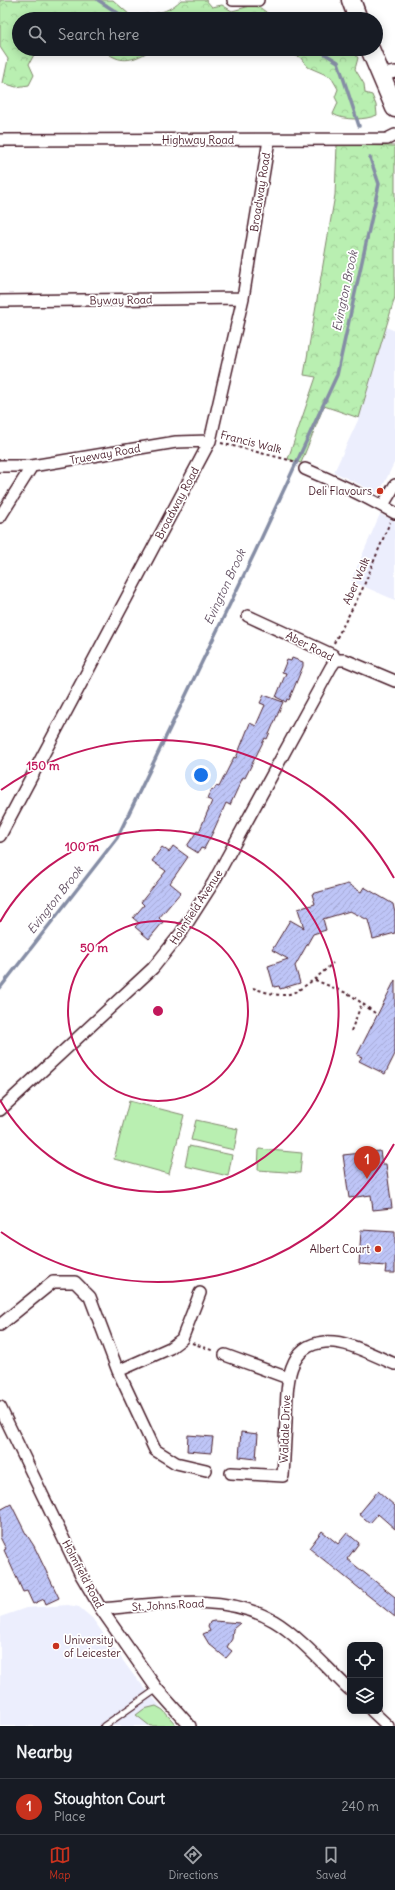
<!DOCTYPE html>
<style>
body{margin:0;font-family:Delius,sans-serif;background:#242831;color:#f1f3f6}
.controls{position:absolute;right:12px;bottom:12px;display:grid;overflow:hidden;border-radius:8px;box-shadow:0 2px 10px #0003}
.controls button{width:36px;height:36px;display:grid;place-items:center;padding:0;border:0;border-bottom:1px solid #363941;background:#171b24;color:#f1f3f6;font:20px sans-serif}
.you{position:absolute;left:201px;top:775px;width:14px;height:14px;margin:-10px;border:3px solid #fff;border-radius:50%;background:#1a73e8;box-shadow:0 0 0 6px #1a73e833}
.badge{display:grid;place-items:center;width:26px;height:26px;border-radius:50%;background:#c8321e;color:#fff;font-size:13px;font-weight:700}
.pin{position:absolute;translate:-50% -33px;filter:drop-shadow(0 1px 2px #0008)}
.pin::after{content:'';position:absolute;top:21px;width:14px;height:12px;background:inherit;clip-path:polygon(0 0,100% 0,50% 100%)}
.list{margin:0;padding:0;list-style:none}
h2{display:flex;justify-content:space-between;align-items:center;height:52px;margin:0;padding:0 16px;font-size:17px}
h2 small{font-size:13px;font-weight:400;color:#9ea1a6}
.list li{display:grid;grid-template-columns:26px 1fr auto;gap:12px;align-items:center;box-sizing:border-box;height:56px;padding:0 16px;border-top:1px solid #363941}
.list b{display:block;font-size:15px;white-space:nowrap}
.list p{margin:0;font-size:13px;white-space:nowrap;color:#9ea1a6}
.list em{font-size:13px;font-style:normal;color:#9ea1a6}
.icon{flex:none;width:22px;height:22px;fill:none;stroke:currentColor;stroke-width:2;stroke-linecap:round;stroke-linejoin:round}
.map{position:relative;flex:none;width:395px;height:1726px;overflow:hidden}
.search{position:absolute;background:#171b24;box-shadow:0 2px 10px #0003;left:12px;right:12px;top:12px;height:44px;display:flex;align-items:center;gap:10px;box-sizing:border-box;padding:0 14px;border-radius:22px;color:#9ea1a6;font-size:15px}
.sheet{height:108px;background:#171b24}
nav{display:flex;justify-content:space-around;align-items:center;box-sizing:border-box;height:56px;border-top:1px solid #363941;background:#171b24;font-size:11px;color:#9ea1a6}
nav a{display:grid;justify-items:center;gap:2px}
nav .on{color:#c8321e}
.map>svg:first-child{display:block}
.built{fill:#eceefd}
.grass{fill:#b9efb1;stroke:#82876e}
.forest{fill:url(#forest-crowns);stroke:#82876e}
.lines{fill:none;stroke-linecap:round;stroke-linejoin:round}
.stream{stroke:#858da5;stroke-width:3.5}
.building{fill:url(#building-hatch);stroke:#4a1f2b}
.service-casing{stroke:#4a1f2b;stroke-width:8}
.minor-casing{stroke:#4a1f2b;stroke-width:14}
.trunk-casing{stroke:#4a1f2b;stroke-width:21}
.path{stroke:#4a1f2b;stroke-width:2;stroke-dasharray:3 3;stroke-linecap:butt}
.service{stroke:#fff;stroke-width:5.5}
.minor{stroke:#fff;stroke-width:11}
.trunk{stroke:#fff;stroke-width:18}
.ring{fill:none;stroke:#c2185b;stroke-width:2}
.poi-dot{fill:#c8321e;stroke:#fff;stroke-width:1.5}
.labels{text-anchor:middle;stroke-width:3.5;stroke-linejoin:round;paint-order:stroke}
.street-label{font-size:11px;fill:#4a1f2b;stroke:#fff}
.poi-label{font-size:11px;fill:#4a1f2b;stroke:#fff;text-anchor:end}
.water-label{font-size:12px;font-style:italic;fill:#675668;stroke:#fff}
.centre{fill:#c2185b;stroke:#fff;stroke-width:2}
.ring-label{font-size:12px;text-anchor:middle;font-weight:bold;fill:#c2185b;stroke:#fff;stroke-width:3.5;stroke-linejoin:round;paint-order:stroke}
</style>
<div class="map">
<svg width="395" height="1726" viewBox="0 0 395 1726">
<defs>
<pattern id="forest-crowns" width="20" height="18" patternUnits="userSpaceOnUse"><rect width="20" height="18" fill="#b9efb1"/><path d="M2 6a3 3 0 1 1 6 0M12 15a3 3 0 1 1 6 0" fill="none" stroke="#a1cc98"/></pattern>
<pattern id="building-hatch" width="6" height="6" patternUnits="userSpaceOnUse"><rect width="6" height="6" fill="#bec5f7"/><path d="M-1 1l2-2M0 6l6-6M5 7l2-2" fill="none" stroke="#a5a9d4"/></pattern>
</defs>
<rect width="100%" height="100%" fill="#fff"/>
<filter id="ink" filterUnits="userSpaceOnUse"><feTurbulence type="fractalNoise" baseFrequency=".025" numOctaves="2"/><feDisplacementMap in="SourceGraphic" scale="8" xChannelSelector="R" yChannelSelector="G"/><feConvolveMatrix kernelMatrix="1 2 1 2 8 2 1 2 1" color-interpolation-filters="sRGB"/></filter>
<g filter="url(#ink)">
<!-- built -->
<path class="built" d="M386 327 395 331V461L379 494 334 472 359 418Z
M380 514 395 521V600L351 581Z
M68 1605 79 1607 92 1618 132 1673 177 1726H0V1617L26 1608Z"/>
<!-- grass -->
<path class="grass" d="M129 1101 184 1115 169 1174 114 1159Z
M196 1120 238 1129 234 1150 191 1140Z
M189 1146 232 1155 228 1176 185 1166Z
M259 1149 302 1153 300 1173 258 1170Z
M156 1706 163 1710 177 1726H150L136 1715 144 1709Z"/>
<!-- forest -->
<path class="forest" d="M0 0H113L131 16C152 12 163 17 181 0H206L212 7 222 5 232 11C256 5 254 1 274 19H19V49H37L29 64 34 75 29 85 16 87 3 83 8 59 0 47Z
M100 49H152C142 56 129 63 116 58 110 56 106 51 100 49Z
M273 49H352L358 58 355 69 364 84 365 93 372 95 376 105 377 115C366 120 344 121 333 114L338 103 335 97 338 89 331 77 308 67 300 57Z
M337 145 395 146V297L359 418 324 406 301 463 288 459 316 377 304 375 335 195Z"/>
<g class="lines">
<!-- stream -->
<path class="stream" d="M98 0 127 19
M203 19 214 16 264 19
M317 49 338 62 359 126
M0 988 117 838 255 552 337 375 379 184 370 158"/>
</g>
<!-- building -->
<path class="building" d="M292 658 303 662V666L289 700 287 699 286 702 276 697 286 673 282 672 287 660 291 661Z
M264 695 283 702 267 739 265 738 245 778 243 777 230 805 226 803 213 832 204 849 201 848 198 853 187 846 197 831 199 832 212 801 207 799 212 789 214 790 216 786 219 787 234 757 236 758 250 723 256 726 257 723 265 705 260 703Z
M173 846 188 857 170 883 181 892 159 918 163 922 149 939 135 927 139 923 133 918 144 905 141 902 166 871 152 861 162 847 169 852Z
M348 884 361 892 364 887 393 904 395 913V933L373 939 368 920 350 911 323 919 326 930 313 934 295 966 300 983 280 989 279 986 274 987 268 966 288 959 272 950 290 920 304 928 298 909 315 904 312 894Z
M395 980V1054L385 1074 359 1061 362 1057 357 1055Z
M380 1151 382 1164H386L392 1208 373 1210 371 1195 349 1198 343 1155Z
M361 1230 395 1232V1273H385L386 1266 359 1264Z
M241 1432 258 1434 256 1459 239 1457Z
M188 1435 213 1437 211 1453 187 1451Z
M378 1491 395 1506V1529L378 1514 370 1523 359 1514Z
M11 1504 25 1532 34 1546 59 1598 46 1604 44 1599 33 1604 27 1591 23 1592 4 1550 6 1549 0 1537V1510Z
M322 1531 338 1544 347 1533 359 1543 347 1559 395 1597V1617L309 1548Z
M214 1621 240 1623 233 1629 232 1639 227 1647 232 1651 226 1658 209 1644 203 1634 210 1631 208 1627 210 1622Z"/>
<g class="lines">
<!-- service casing -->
<g class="service-casing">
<path id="service" d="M104 1726 157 1689"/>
</g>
<!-- minor casing -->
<g class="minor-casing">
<path id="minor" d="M233 0H258
M380 75 395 72
M0 140 387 139 395 135
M0 301 243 298
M0 466H32L176 442 210 441
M305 469C336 482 366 497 395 513
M383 505 395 485
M0 517 32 466
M248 616 333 655 336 660H345L395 681
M0 836 210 441 243 298 269 140
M0 1110 153 968 181 933 213 883 331 667 336 660
M0 1325 53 1282H75L90 1297 118 1371 155 1450 176 1463 206 1470
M225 1355 288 1378
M118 1371 170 1348 182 1339 200 1293
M0 1407 81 1575 101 1609 157 1689 190 1726
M231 1473 283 1476C284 1457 285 1439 286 1421 287 1391 284 1345 325 1342 348 1340 374 1356 395 1364
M101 1609C156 1605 223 1591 274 1621 298 1635 329 1670 350 1690
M372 1711 388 1726"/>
</g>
<!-- trunk casing -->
<g class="trunk-casing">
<path id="trunk" d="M351 0 358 19
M370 49 395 108"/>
</g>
<!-- path -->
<path class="path" d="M221 443 297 462
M334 643 362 590 390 522
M315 980 351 995 375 1013
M253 988C262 991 273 995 283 995 298 995 322 973 333 963
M351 1031 362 1003
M192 1343 214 1351"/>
<!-- service -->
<use href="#service" class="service"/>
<!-- minor -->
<use href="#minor" class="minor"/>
<!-- trunk -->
<use href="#trunk" class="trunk"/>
</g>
</g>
<!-- distance rings -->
<g class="ring">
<circle cx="158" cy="1011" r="90"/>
<path d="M0 922A181 181 0 1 1 0 1100"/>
<path d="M394 1144A271 271 0 0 1 1 1232M1 790A271 271 0 0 1 394 878"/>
</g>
<!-- markers -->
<g class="poi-dot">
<circle cx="380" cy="491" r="4"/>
<circle cx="378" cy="1249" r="4"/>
<circle cx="56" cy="1646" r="4"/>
</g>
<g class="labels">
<!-- street labels -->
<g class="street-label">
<text x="198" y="144">Highway Road</text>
<text transform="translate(260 192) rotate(-81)" y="4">Broadway Road</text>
<text transform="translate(121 300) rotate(-1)" y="4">Byway Road</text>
<text transform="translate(251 442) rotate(14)" y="4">Francis Walk</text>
<text transform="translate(105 454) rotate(-10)" y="4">Trueway Road</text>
<text transform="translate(177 503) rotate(-62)" y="4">Broadway Road</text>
<text transform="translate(356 581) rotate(-66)" y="4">Aber Walk</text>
<text transform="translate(310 646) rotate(27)" y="4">Aber Road</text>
<text transform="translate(196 907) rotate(-57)" y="4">Holmfield Avenue</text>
<text transform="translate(285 1429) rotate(-88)" y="4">Waldale Drive</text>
<text transform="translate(83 1574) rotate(62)" y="4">Holmfield Road</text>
<text transform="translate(168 1605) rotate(-3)" y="4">St. Johns Road</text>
</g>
<!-- poi labels -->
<g class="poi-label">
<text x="372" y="495">Deli Flavours</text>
<text x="370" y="1253">Albert Court</text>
<text x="64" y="1644" text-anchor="start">University<tspan x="64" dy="13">of Leicester</tspan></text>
</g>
<!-- water labels -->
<g class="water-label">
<text transform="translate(345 291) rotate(-78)" y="4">Evington Brook</text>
<text transform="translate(225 587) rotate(-65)" y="4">Evington Brook</text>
<text transform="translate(55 900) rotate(-52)" y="4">Evington Brook</text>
</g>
</g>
<circle cx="158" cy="1011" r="6" class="centre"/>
<g class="ring-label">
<text x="43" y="770">150 m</text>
<text x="82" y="851">100 m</text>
<text x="94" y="952">50 m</text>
</g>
</svg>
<div class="controls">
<button><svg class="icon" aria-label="locate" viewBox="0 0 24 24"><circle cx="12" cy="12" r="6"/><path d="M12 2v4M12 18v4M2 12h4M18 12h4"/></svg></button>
<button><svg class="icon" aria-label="layers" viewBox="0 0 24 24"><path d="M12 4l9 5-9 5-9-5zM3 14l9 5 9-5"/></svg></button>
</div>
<div class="you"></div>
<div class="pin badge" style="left:367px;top:1179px">1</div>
<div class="search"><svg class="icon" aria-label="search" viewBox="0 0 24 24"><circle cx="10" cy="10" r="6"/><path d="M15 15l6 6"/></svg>Search here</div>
</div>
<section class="sheet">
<h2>Nearby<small></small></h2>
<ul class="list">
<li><span class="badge">1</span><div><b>Stoughton Court</b><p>Place</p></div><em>240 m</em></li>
</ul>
</section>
<nav>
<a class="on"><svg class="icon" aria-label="map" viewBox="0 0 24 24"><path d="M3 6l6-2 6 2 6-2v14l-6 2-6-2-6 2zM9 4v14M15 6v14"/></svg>Map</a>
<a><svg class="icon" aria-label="directions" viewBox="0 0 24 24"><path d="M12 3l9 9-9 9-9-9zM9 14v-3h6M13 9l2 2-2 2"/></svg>Directions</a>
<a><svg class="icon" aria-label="saved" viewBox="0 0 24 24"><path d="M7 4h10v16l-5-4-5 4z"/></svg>Saved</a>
</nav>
